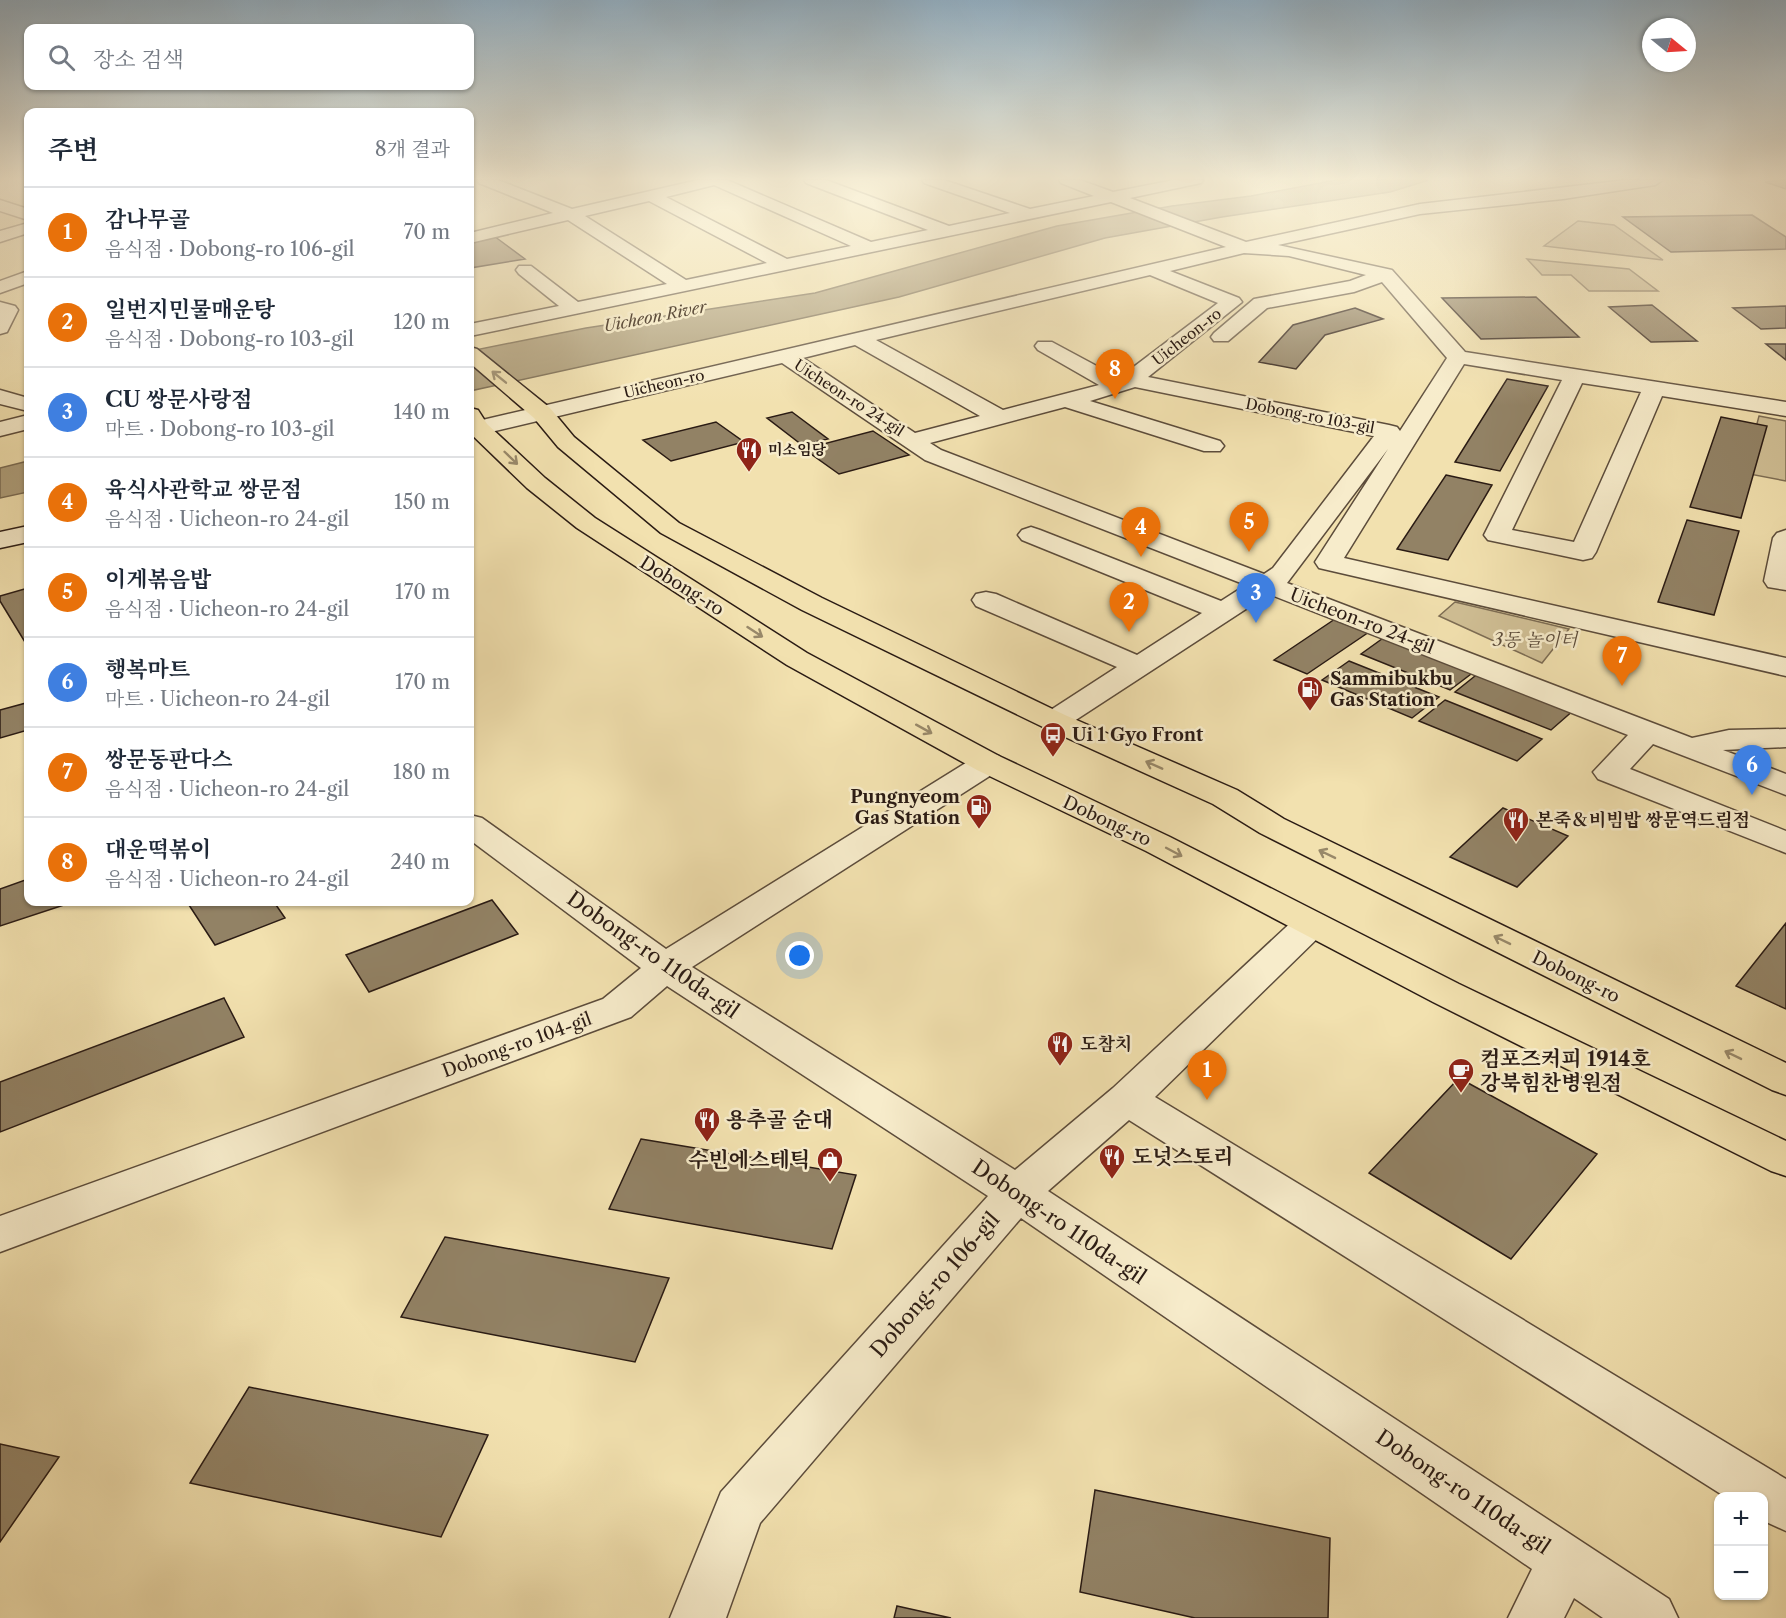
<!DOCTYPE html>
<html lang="ko">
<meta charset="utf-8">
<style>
body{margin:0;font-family:"Libre Caslon Text","Noto Serif KR",serif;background:#f2f2f3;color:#1f2937}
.controls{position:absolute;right:18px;bottom:18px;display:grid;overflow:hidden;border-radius:12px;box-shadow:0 2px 4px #0004}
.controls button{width:54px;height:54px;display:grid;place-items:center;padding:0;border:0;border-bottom:2px solid #e0e1e3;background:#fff;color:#1f2937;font:30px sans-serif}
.compass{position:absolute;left:1642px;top:18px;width:54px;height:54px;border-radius:50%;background:#fff;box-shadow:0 2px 4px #0004;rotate:108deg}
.you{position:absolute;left:800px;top:956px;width:21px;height:21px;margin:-15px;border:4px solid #fff;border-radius:50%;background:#1a73e8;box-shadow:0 0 0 9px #1a73e833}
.badge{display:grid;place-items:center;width:39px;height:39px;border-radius:50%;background:#0b8043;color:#fff;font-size:20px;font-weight:700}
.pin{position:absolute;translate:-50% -50px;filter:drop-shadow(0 2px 3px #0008)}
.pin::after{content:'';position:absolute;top:32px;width:21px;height:18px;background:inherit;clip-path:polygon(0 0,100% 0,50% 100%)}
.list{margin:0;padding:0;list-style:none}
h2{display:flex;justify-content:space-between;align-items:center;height:78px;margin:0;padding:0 24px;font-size:26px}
h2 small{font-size:20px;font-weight:400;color:#747a83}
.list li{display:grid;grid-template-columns:39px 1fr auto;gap:18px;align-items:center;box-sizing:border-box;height:90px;padding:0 24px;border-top:2px solid #e0e1e3}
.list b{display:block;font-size:22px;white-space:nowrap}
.list p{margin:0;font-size:20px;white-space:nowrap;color:#747a83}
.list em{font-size:20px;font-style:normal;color:#747a83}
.icon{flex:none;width:33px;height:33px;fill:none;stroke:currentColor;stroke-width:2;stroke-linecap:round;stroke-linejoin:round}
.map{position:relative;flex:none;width:1786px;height:1618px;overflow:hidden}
.search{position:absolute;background:#fff;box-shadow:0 2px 4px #0004;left:24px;top:24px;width:450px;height:66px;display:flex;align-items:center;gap:15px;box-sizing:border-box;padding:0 21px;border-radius:12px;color:#747a83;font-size:22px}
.panel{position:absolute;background:#fff;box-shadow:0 2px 4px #0004;left:24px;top:108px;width:450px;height:798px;border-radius:12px}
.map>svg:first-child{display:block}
.green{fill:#d0bf95;stroke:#7d6d54;stroke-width:1.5}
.water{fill:#ae9e7a;stroke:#796a51;stroke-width:1.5}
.building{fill:#928265;stroke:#2a1b14;stroke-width:1.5}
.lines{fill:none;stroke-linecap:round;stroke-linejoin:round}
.street-casing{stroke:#5c4c3b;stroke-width:3}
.secondary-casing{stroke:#2a1b14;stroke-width:3}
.primary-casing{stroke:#2a1b14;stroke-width:3}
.street{fill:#f7eccb;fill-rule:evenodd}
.secondary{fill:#f7eccb;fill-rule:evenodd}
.primary{fill:#f2e1af;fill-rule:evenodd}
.oneway{stroke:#988869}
.labels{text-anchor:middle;stroke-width:5;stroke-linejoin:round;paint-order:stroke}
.far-street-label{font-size:15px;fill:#2a1b14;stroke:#f7eccb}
.far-poi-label{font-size:15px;font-weight:bold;fill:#2a1b14;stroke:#f7eccb;text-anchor:start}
.far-water-label{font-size:16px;font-style:italic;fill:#5f4f3d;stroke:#f7eccb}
.street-label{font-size:18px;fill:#2a1b14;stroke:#f7eccb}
.park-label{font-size:18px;font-style:italic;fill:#5c4c3b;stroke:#f7eccb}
.poi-label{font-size:18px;font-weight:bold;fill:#2a1b14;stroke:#f7eccb;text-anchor:start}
.near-street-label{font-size:21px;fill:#2a1b14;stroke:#f7eccb}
.near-poi-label{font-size:21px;font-weight:bold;fill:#2a1b14;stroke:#f7eccb;text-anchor:start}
</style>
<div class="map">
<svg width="1786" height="1618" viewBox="0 0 1786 1618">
<rect width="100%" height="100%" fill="#f2e1af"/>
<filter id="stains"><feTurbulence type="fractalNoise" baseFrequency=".00333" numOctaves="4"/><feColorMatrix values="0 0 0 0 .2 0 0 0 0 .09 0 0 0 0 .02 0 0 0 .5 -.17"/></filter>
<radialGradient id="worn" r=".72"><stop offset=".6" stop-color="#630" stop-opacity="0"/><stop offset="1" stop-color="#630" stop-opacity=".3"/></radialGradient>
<!-- green -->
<path class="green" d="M1578 221 1614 225 1663 260 1544 246Z
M1527 259 1629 269 1658 291H1589L1571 275H1542Z
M1759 416 1786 421V481L1744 473Z
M1455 602 1569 629 1542 663 1439 616Z"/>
<!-- water -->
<path class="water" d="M1336 180H1429L1390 192 1222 217 1105 238 899 297 470 391V351L586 328 815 293 1057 226 1172 206 1251 196Z
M28 461V492L0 498V468Z"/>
<!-- building -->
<path class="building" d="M1786 180V189L1765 182 1779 180Z
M1752 215 1786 237V249L1671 252 1623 217Z
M494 236 525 259 470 268V240Z
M1536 297 1579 337 1481 339 1442 298Z
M1652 305 1697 341 1651 342 1609 307Z
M1786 306V328L1761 329 1733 308Z
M1355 308 1383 319 1325 335 1296 369 1259 362 1293 325Z
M1766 344H1786V360Z
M1507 379 1548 386 1500 471 1455 462Z
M792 412 828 439 802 445 767 418Z
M1721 417 1767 426 1741 518 1690 507Z
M716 422 744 442 671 461 643 440Z
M873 431 909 455 839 474 804 449Z
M1446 475 1492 485 1448 560 1397 549Z
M1687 520 1739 531 1714 615 1658 602Z
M28 588V647L0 601V596Z
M1338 617 1372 630 1307 674 1274 660Z
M1386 636 1475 671 1450 690 1361 654Z
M1349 661 1439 697 1412 718 1322 680Z
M1480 672 1575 709 1551 730 1455 692Z
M1445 700 1542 739 1517 761 1419 721Z
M26 703 28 710V730L0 738V710Z
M1503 808 1568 836 1517 887 1450 857Z
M28 879V902H73L0 926V889Z
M492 900 518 934 369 992 346 955Z
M187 902H274L285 918 215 945Z
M1786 923V1009L1736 986Z
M224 998 244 1037 0 1132V1082Z
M1459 1078 1597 1154 1511 1259 1369 1173Z
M641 1139 856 1175 832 1249 609 1209Z
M445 1237 669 1278 635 1362 401 1317Z
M249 1387 488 1435 441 1537 190 1483Z
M0 1444 59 1457 0 1542Z
M1095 1490 1330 1538 1328 1618H1195L1080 1592Z
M897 1606 951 1618H894Z"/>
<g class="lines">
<!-- street casing -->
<g class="street-casing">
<path id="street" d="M477 180H498L572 209 698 180H727L871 242 928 230 806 183 804 180H826L949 226 1010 213 924 183 922 180H944L1030 209 1094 196 1061 183 1059 180H1080L1113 192 1174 180H1203L1201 183 1130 198 1246 242 1420 204 1626 180H1663L1655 185 1563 199 1420 214 1278 245 1392 270 1465 352 1786 402V416L1662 396 1596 552 1592 558 1583 560 1488 540 1484 535 1562 380 1464 364 1344 558 1786 658V676L1319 568 1315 562 1388 449 1287 583 1692 738 1729 730 1786 729V747L1723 750 1786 774V795L1653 744 1630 769 1786 831V853L1598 779 1593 772 1628 735 1269 594 1065 727 1054 730 1043 727 1039 721 1043 715 1117 667 976 606 972 600 976 594 986 592 996 594 1137 655 1202 613 1022 540 1018 535 1022 530 1031 527 1040 530 1221 601 1246 585 925 460 782 363 478 435 470 432V423L478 421 1226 247 1111 202 470 336V324L559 306 519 274 516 270 519 266H531L578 302 667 284 568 220 470 243V233L553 213 479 183ZM714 185 851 246 787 259 666 197ZM649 201 767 263 686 280 585 216ZM1244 253 1289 256 1366 275 1350 281 1254 299 1214 333 1211 337 1214 341H1228L1267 308 1354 292 1382 282 1447 358 1400 431 1397 427 1389 425 1148 377 1242 302 1239 298 1170 271ZM1150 275 1218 303 1119 378 1052 342H1038L1035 346 1038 350 1099 385 1003 410 876 340ZM855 345 980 416 915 433 803 358ZM1582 383 1641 392 1574 542 1512 530ZM1135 387 1374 436 1273 568 1264 574 941 450 930 443 1065 407 1204 451H1220L1224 446 1220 441 1090 401Z
M0 200 28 209V220L0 211Z
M28 223V233L0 242V231Z
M28 271V283L0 293V281Z
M0 302 15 306 18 310 7 332 0 334Z
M0 390 28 398V411L0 404Z
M28 415V429L0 436V422Z
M1786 530V590L1768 587 1764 581 1773 538 1777 533Z
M988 753 999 756 1004 763 999 770 692 967 1015 1170 1113 1088 1298 916 1311 912 1324 916 1329 924 1324 932 1155 1097 1786 1479V1531L1764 1521V1496H1724L1129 1120 1048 1191 1669 1599 1678 1618H1603L1574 1598 1564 1618H1508L1532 1569 1021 1218 760 1523 726 1618H670L721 1492 988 1196 667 986 631 1017 0 1252V1216L603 999 641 968 470 840V815L482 818 666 949 977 756Z"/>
</g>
<!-- secondary casing -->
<g class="secondary-casing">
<path id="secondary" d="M28 526V542L0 548V532Z"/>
</g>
<!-- primary casing -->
<g class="primary-casing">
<path id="primary" d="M470 347 477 349 550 408 574 437 679 523 822 598 1065 715 1237 790 1284 819 1786 1063V1095L1772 1090 1260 833 1213 804 1043 727 802 610 661 533 558 447 534 418 470 363Z
M470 408 478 410 487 424 545 478 595 518 807 653 999 756 1170 837 1459 984 1786 1141V1176L1771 1171 1433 1002 1146 851 977 770 787 665 577 528 527 488 470 433Z"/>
</g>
<!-- street -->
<use href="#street" class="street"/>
<!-- secondary -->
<use href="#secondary" class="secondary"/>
<!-- primary -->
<use href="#primary" class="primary"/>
</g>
<!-- one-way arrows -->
<defs><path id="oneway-shaft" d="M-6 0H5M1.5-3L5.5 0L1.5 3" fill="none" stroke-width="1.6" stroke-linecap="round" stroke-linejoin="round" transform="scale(1.5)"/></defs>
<g class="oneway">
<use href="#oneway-shaft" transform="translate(499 377) rotate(-141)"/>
<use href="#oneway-shaft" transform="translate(511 458) rotate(44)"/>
<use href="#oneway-shaft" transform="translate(755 632) rotate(33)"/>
<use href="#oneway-shaft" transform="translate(924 729) rotate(29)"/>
<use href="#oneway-shaft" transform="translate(1154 765) rotate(-156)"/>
<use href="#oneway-shaft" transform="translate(1174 852) rotate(28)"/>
<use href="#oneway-shaft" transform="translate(1327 854) rotate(-154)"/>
<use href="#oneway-shaft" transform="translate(1502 940) rotate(-154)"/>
<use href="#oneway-shaft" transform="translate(1733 1055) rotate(-154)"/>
</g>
<!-- sky -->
<linearGradient id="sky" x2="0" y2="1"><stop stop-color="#91abbc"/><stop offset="0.44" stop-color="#f9f2db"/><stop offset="1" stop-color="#f9f2db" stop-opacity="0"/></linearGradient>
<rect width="1786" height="406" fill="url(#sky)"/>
<!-- icons -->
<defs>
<g id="restaurant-pin" transform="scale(1.35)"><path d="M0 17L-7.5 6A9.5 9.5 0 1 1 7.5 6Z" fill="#8f2418" stroke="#f7eccb"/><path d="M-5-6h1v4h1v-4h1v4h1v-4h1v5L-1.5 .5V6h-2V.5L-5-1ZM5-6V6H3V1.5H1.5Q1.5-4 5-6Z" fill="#fff"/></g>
<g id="fuel-pin" transform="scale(1.35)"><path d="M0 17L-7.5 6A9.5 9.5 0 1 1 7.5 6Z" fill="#8f2418" stroke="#f7eccb"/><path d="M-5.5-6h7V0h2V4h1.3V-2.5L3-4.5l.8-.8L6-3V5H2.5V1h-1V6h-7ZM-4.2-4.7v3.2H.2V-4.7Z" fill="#fff"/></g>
<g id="bus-pin" transform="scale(1.35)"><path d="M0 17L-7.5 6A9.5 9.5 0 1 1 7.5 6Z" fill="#8f2418" stroke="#f7eccb"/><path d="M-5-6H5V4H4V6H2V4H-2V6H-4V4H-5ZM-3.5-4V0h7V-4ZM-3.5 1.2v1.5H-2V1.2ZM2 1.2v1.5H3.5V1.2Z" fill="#fff"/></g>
<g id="cafe-pin" transform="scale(1.35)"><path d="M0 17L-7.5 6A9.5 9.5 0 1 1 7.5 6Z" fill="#8f2418" stroke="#f7eccb"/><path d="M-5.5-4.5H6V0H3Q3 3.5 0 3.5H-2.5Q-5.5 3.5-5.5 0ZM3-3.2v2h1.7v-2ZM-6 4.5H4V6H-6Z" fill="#fff"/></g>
<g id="shop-pin" transform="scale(1.35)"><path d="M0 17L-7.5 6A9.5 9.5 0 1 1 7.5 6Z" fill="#8f2418" stroke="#f7eccb"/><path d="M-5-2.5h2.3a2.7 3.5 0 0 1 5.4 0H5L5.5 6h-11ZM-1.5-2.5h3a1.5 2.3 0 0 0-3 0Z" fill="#fff"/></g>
</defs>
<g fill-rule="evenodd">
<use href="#restaurant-pin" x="749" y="450"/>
<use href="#fuel-pin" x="1310" y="689"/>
<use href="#bus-pin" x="1053" y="735"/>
<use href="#fuel-pin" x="979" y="807"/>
<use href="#restaurant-pin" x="1516" y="820"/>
<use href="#restaurant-pin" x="1060" y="1044"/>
<use href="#cafe-pin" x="1461" y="1071"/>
<use href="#restaurant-pin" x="707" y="1120"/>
<use href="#restaurant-pin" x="1112" y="1157"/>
<use href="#shop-pin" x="830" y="1160"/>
</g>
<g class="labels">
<!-- far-street labels -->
<g class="far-street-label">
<text transform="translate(1187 337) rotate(-38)" y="5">Uicheon-ro</text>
<text transform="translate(664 384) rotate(-13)" y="5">Uicheon-ro</text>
<text transform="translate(849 398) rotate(33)" y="5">Uicheon-ro 24-gil</text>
<text transform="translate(1310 416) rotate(11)" y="5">Dobong-ro 103-gil</text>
</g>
<!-- far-poi labels -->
<g class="far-poi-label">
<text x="768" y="455">미소임당</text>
</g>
<!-- far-water labels -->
<g class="far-water-label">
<text transform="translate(655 316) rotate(-11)" y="6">Uicheon River</text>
</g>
<!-- street labels -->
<g class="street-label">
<text transform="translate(682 586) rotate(32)" y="6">Dobong-ro</text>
<text transform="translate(1362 621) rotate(21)" y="6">Uicheon-ro 24-gil</text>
<text transform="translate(1107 821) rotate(25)" y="6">Dobong-ro</text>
<text transform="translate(1576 977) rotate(26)" y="6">Dobong-ro</text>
<text transform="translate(517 1045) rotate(-20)" y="6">Dobong-ro 104-gil</text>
</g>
<!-- park labels -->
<g class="park-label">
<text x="1535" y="646">3동 놀이터</text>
</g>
<!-- poi labels -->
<g class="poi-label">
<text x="1330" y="685">Sammibukbu<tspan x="1330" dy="21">Gas Station</tspan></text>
<text x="1072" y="741">Ui 1 Gyo Front</text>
<text x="960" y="803" text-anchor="end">Pungnyeom<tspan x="960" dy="21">Gas Station</tspan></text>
<text x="1536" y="826">본죽＆비빔밥 쌍문역드림점</text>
<text x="1080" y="1050">도참치</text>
</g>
<!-- near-street labels -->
<g class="near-street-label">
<text transform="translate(653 955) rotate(35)" y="7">Dobong-ro 110da-gil</text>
<text transform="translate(1059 1222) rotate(34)" y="7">Dobong-ro 110da-gil</text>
<text transform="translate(935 1285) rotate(-49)" y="7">Dobong-ro 106-gil</text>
<text transform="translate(1463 1492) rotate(34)" y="7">Dobong-ro 110da-gil</text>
</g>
<!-- near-poi labels -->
<g class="near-poi-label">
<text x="1480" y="1066">컴포즈커피 1914호<tspan x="1480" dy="24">강북힘찬병원점</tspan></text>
<text x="726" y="1127">용추골 순대</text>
<text x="1132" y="1164">도넛스토리</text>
<text x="810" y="1167" text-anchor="end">수빈에스테틱</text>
</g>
</g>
<rect width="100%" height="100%" filter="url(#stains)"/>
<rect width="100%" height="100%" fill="url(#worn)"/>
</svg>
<div class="controls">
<button>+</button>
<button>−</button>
</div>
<svg class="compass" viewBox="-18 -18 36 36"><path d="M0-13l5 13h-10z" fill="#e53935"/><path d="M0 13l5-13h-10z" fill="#747a83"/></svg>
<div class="you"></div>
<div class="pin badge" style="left:1207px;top:1100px;background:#e8710a">1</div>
<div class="pin badge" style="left:1129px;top:632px;background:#e8710a">2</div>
<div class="pin badge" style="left:1256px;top:623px;background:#3f7fe0">3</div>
<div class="pin badge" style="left:1141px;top:557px;background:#e8710a">4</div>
<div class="pin badge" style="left:1249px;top:552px;background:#e8710a">5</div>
<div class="pin badge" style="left:1752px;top:795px;background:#3f7fe0">6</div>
<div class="pin badge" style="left:1622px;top:686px;background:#e8710a">7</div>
<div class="pin badge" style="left:1115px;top:399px;background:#e8710a">8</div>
<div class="search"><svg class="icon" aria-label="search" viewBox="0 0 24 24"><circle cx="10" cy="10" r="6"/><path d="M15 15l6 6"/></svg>장소 검색</div>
<section class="panel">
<h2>주변<small>8개 결과</small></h2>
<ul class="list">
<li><span class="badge" style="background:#e8710a">1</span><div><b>감나무골</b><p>음식점 · Dobong-ro 106-gil</p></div><em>70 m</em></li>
<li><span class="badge" style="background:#e8710a">2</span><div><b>일번지민물매운탕</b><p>음식점 · Dobong-ro 103-gil</p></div><em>120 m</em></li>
<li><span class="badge" style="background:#3f7fe0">3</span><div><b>CU 쌍문사랑점</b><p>마트 · Dobong-ro 103-gil</p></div><em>140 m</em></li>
<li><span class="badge" style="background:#e8710a">4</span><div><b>육식사관학교 쌍문점</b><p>음식점 · Uicheon-ro 24-gil</p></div><em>150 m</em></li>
<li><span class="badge" style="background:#e8710a">5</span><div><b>이게볶음밥</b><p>음식점 · Uicheon-ro 24-gil</p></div><em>170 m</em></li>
<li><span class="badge" style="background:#3f7fe0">6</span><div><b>행복마트</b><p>마트 · Uicheon-ro 24-gil</p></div><em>170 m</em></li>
<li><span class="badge" style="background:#e8710a">7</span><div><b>쌍문동판다스</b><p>음식점 · Uicheon-ro 24-gil</p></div><em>180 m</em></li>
<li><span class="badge" style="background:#e8710a">8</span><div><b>대운떡볶이</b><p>음식점 · Uicheon-ro 24-gil</p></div><em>240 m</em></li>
</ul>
</section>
</div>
